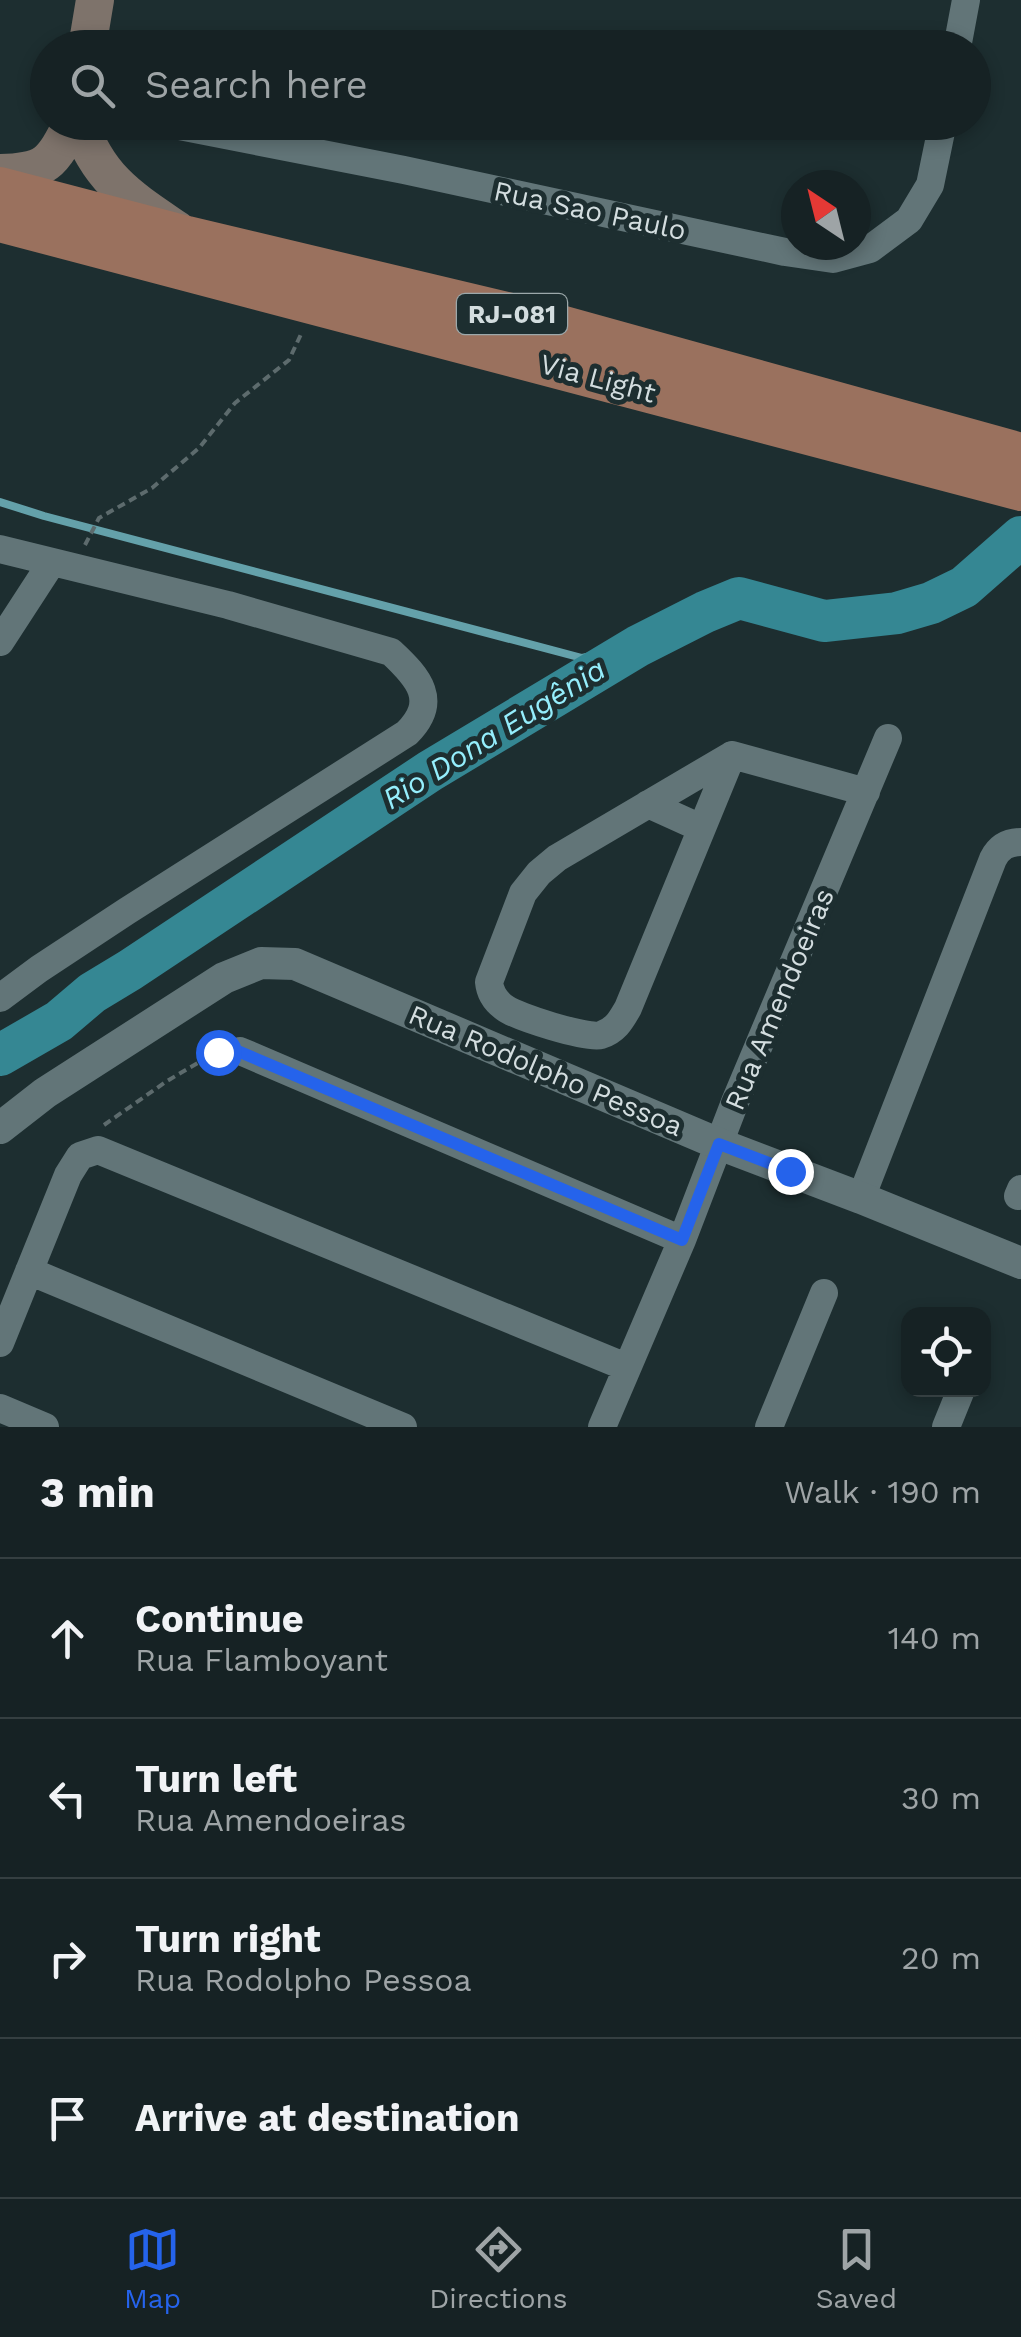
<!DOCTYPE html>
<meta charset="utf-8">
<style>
body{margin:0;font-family:"Work Sans",sans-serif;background:#1f2a2c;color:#f1f3f6}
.controls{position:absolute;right:30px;bottom:30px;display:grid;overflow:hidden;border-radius:20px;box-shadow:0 5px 15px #0003}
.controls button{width:90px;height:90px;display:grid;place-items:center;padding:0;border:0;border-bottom:2px solid #353f41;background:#162224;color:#f1f3f6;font:50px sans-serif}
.compass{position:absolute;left:781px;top:170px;width:90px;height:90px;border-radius:50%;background:#162224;box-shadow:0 5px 15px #0003;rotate:325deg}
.stop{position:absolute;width:30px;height:30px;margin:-22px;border:8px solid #2563eb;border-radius:50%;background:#fff}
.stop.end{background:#2563eb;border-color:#fff;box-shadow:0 2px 10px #0008}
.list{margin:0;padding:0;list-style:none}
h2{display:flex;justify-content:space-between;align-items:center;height:130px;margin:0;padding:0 40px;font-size:42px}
h2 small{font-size:32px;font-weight:400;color:#9ea4a6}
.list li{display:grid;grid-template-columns:65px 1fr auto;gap:30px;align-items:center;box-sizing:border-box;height:160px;padding:0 40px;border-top:2px solid #353f41}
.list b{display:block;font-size:38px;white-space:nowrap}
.list p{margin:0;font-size:32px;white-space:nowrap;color:#9ea4a6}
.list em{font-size:32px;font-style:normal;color:#9ea4a6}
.icon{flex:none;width:55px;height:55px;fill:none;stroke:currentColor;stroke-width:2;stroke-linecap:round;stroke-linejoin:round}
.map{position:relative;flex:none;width:1021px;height:1427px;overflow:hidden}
.search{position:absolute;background:#162224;box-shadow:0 5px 15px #0003;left:30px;right:30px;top:30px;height:110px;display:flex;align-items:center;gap:25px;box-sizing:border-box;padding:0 35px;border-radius:55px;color:#9ea4a6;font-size:38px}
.sheet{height:770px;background:#162224}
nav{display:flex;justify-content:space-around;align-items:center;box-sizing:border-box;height:140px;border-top:2px solid #353f41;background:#162224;font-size:28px;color:#9ea4a6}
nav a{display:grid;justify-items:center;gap:5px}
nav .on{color:#2563eb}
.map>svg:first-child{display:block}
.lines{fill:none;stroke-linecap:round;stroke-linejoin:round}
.stream{stroke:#64a1aa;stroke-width:8}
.river{stroke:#358793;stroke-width:42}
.path{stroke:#5d6b6d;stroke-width:4;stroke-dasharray:8 5;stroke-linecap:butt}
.minor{stroke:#627578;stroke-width:28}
.tertiary{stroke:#627578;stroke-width:32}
.secondary{stroke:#7e736b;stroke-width:38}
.primary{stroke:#9a715e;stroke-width:42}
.route{stroke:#2563eb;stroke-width:12}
.labels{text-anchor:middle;stroke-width:10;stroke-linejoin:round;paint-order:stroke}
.shield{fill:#1d2e30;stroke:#9ca8aa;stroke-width:2.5}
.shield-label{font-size:25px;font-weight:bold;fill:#d3dddf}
.street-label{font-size:28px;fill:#d3dddf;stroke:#1d2e30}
.water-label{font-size:30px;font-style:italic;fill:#95eefc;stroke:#1d2e30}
</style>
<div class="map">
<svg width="1021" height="1427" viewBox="0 0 1021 1427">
<rect width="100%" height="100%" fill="#1d2e30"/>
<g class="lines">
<!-- stream -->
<path class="stream" d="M0 502 44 516 582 658 638 646"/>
<!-- river -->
<path class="river" d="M0 1055 59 1021 92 993 130 970 430 771 638 646 705 612 739 598 824 621 897 613 931 603 964 587 1021 537"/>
<!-- path -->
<path class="path" d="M85 545 99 518 152 488 199 448 235 403 289 360 302 332
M104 1125 167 1081 213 1054"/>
<!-- minor -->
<path class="minor" d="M957 48 966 0
M159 122 404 170 785 252 833 259 870 249 909 220 930 185 943 122
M0 549 228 605 391 652C419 678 439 701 407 733L127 911 39 969 0 998
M0 642 52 562
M732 755 628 1008C621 1020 616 1030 601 1035 587 1039 517 1017 505 1008 495 1001 490 993 489 982L523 893 539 873 557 858 732 755 866 792
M648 804 701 828
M240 1051 682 1240
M1018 1196 1021 1189
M861 1198 993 859C999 847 1008 842 1021 842
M29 1271 403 1427
M0 1343 68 1175 80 1156 98 1150 626 1367
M0 1408 45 1427
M602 1427 682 1240 735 1102 888 738
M769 1427 824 1293
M946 1427 961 1390"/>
<!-- tertiary -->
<path class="tertiary" d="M0 1128 45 1093 224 978 261 963 295 964 719 1144 861 1198 1021 1263"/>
<!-- secondary -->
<path class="secondary" d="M87 48 95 0
M79 122C98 179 130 198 177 230
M0 173C47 172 52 163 73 122"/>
<!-- primary -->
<path class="primary" d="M0 188 187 237 553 324 1021 454
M0 221 1021 490"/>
</g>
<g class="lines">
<!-- route -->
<path class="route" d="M218 1052 228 1050 240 1052 682 1240 719 1144 790 1171"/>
</g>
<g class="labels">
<!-- shield labels -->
<rect class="shield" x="457" y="294" width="110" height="40" rx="8"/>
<g class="shield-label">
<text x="512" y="323">RJ-081</text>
</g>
<!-- street labels -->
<g class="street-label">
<text transform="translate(590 210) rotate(12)" y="10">Rua Sao Paulo</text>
<text transform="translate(598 378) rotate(15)" y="10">Via Light</text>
<text transform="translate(779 999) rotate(-67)" y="10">Rua Amendoeiras</text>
<text transform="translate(546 1070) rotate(23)" y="10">Rua Rodolpho Pessoa</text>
</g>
<!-- water labels -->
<g class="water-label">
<text transform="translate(494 734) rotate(-32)" y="10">Rio Dona Eugênia</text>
</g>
</g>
</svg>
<div class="controls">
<button><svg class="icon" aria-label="locate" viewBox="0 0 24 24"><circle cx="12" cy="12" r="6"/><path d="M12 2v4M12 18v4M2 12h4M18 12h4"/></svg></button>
</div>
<svg class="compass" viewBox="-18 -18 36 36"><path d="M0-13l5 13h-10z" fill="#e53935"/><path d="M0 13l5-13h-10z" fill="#9ea4a6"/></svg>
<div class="stop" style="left:218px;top:1052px"></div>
<div class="stop end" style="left:790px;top:1171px"></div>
<div class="search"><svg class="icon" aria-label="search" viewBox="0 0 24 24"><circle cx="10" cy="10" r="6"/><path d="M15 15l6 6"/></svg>Search here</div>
</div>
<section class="sheet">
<h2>3 min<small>Walk · 190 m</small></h2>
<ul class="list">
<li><svg class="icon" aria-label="ahead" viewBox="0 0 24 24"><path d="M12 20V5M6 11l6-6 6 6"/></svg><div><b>Continue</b><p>Rua Flamboyant</p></div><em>140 m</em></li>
<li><svg class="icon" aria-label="left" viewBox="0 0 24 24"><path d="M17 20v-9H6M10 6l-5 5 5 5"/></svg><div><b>Turn left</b><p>Rua Amendoeiras</p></div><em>30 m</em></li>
<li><svg class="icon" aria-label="right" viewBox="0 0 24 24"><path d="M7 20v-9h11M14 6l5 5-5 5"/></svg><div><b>Turn right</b><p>Rua Rodolpho Pessoa</p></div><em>20 m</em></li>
<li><svg class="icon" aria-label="arrive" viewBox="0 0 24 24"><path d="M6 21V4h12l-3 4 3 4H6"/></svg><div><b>Arrive at destination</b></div></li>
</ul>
</section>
<nav>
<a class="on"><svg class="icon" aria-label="map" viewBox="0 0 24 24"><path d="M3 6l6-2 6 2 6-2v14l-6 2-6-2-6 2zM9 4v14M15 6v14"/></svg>Map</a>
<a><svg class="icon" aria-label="directions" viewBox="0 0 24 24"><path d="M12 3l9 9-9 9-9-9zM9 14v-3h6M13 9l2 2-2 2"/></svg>Directions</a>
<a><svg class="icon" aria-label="saved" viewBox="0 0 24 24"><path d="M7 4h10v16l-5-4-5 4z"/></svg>Saved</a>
</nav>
